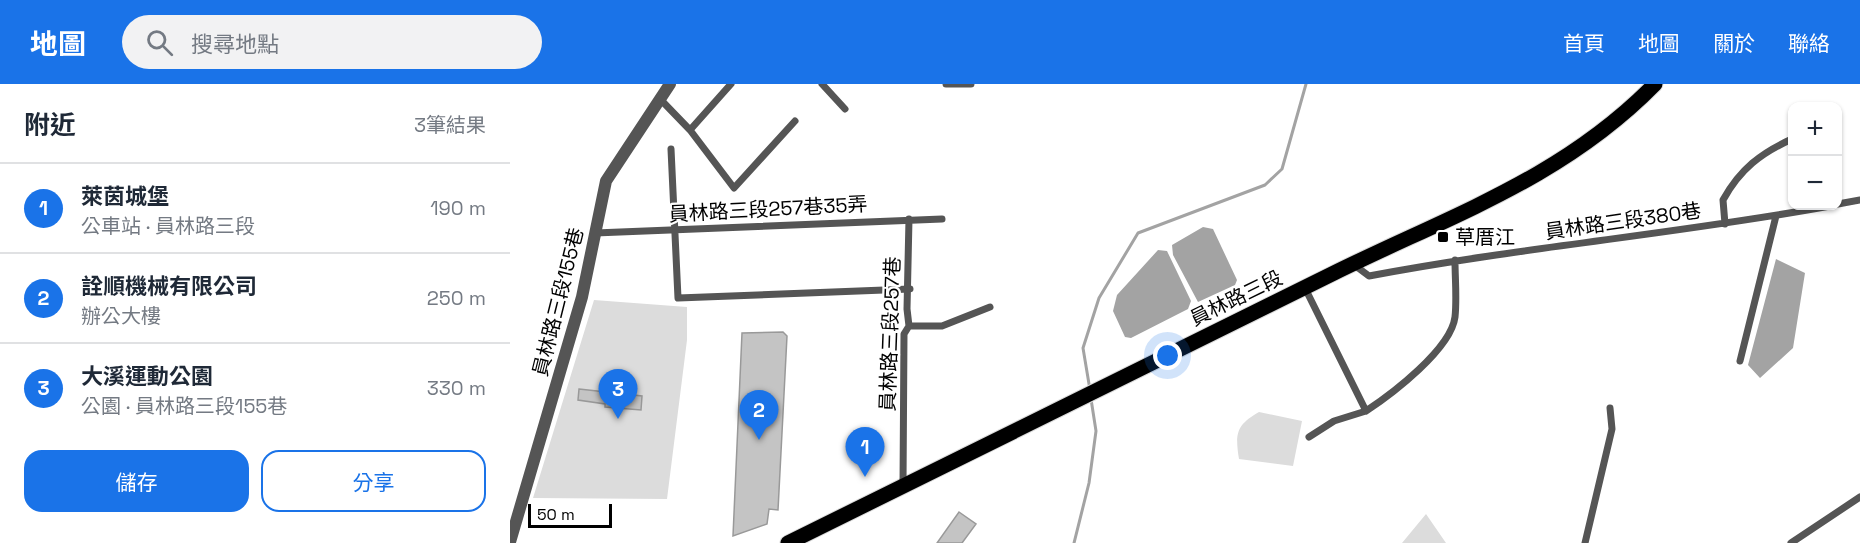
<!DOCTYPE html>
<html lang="zh-TW">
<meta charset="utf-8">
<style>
body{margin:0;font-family:"Space Grotesk","Noto Sans TC",sans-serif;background:#f2f2f3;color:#1f2937}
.controls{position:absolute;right:18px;top:18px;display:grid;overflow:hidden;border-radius:12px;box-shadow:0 2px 4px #0004}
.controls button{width:54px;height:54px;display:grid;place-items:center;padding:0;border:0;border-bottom:2px solid #e0e1e3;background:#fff;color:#1f2937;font:30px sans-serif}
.scale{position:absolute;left:18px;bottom:15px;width:84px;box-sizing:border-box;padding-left:6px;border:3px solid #000;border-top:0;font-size:16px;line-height:21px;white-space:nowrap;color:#000;-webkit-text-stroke:4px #fff;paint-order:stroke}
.you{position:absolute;left:658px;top:272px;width:21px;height:21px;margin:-15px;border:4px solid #fff;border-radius:50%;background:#1a73e8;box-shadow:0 0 0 9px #1a73e833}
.badge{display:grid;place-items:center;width:39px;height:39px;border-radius:50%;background:#1a73e8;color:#fff;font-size:20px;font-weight:700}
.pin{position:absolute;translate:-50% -50px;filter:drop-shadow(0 2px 3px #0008)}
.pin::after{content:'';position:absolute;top:32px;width:21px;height:18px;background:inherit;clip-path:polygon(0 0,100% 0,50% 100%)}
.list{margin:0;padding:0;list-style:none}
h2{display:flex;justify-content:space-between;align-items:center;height:78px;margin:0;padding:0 24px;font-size:26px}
h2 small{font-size:20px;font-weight:400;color:#747a83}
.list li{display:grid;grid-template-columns:39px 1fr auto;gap:18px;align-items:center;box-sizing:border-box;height:90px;padding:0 24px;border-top:2px solid #e0e1e3}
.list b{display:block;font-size:22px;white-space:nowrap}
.list p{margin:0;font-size:20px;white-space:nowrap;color:#747a83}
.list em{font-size:20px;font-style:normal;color:#747a83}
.actions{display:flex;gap:12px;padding:18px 24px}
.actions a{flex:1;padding:14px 0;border:2px solid #1a73e8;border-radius:18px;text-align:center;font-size:21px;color:#1a73e8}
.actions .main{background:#1a73e8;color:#fff}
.icon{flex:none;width:33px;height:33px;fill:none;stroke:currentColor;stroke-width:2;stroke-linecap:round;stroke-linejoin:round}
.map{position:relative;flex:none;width:1350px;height:459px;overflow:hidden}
header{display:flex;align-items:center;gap:36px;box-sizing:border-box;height:84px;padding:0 30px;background:#1a73e8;color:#fff}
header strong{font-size:28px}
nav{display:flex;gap:33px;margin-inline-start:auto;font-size:21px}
.search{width:420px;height:54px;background:#f2f2f3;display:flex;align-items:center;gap:15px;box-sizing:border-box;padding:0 21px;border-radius:33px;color:#747a83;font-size:22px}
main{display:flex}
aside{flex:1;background:#fff}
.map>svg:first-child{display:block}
.green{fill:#dcdcdc}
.water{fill:#a3a3a3}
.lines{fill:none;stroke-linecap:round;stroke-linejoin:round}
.stream{stroke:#a3a3a3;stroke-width:3}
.building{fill:#c4c4c4;stroke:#999;stroke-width:1.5}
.primary-casing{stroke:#dbdbdb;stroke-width:17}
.service{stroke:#555;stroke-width:7}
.minor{stroke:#555;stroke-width:12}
.primary{stroke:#000;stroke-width:15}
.poi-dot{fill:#000;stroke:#fff;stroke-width:2}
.labels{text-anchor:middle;stroke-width:4.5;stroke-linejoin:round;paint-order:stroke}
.street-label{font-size:20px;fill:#000;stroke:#fff}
.poi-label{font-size:20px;fill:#000;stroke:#fff;text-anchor:start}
</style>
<header>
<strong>地圖</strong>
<div class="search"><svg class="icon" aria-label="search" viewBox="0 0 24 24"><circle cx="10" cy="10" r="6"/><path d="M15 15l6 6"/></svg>搜尋地點</div>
<nav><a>首頁</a><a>地圖</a><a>關於</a><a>聯絡</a></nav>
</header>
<main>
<aside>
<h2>附近<small>3筆結果</small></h2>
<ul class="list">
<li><span class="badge">1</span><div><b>萊茵城堡</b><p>公車站 · 員林路三段</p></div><em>190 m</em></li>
<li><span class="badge">2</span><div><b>詮順機械有限公司</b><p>辦公大樓</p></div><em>250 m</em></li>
<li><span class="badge">3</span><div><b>大溪運動公園</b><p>公園 · 員林路三段155巷</p></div><em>330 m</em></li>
</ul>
<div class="actions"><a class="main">儲存</a><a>分享</a></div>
</aside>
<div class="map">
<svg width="1350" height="459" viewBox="0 0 1350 459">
<rect width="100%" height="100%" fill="#fff"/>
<!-- green -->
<path class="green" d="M84 216 177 223V256L157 415 23 414Z
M749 328 792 337 783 382 729 375C725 350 726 341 749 328Z
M916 430 936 459H892Z"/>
<!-- water -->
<path class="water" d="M693 143 703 145 727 196 725 201 688 218 663 171 662 161Z
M648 166 657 167 681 217 678 225 621 254 615 253 603 227 607 211Z
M1266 175 1295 189 1283 264 1250 294 1238 281Z"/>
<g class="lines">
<!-- stream -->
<path class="stream" d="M580 306 573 264 589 214 628 149 755 101 772 85 796 0
M564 459 579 399 586 347 581 315"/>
</g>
<!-- building -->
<path class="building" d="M273 248 277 252 268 426 259 425 257 440 223 452 232 249Z
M69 305 132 312 131 326 95 323V320L68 316Z
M449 428 466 440 452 459H427Z"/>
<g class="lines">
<!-- primary casing -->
<g class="primary-casing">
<path id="primary" d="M278 459C459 368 642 280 824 189 939 132 1052 95 1145 0"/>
</g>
<!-- service -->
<path class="service" d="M312 0 335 25
M436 0H461
M153 13 152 17 180 46 224 104 285 37
M180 46 221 0
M161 65 168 214 400 205
M1328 120 1350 116
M1215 140 1213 116C1230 85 1251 69 1282 55
M85 149 432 135
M843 180 859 192C1012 163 1167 150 1320 122
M795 204 856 327C882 310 941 265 945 233 947 215 945 195 945 176
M399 242H432L480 223
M1230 277 1266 132
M799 353 824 337 856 327
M393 401 394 250 399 242 397 225 399 135
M1075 459 1102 345 1100 324
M1281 459 1350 413"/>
<!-- minor -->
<path class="minor" d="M0 458 72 213 96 97 160 0"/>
<!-- primary -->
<use href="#primary" class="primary"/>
</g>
<!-- markers -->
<rect class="poi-dot" x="927" y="147" width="12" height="12" rx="3"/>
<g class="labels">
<!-- street labels -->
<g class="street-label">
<text transform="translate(258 125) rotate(-3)" y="7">員林路三段257巷35弄</text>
<text transform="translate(1113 137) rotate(-8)" y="7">員林路三段380巷</text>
<text transform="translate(726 214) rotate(-26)" y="7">員林路三段</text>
<text transform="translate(48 218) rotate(-76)" y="7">員林路三段155巷</text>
<text transform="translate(380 250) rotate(-88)" y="7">員林路三段257巷</text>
</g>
<!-- poi labels -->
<g class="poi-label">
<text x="945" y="160">草厝江</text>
</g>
</g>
</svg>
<div class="controls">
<button>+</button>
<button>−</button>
</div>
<div class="scale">50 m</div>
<div class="you"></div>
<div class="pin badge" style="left:355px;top:393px">1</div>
<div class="pin badge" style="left:249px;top:356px">2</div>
<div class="pin badge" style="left:108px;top:335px">3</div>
</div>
</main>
